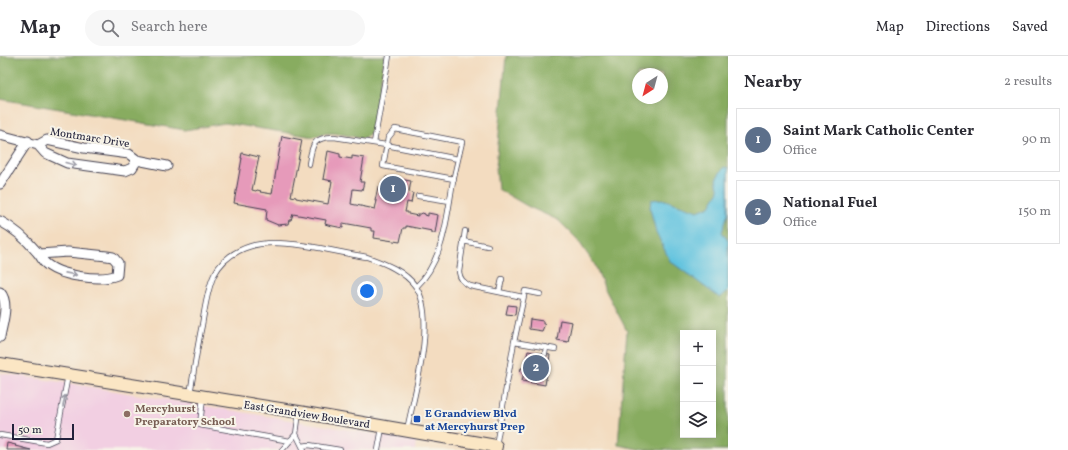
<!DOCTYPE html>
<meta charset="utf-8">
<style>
body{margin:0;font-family:Vollkorn,serif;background:#f7f7f7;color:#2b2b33}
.controls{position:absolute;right:12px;bottom:12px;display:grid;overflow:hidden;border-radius:0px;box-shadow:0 2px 10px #0003}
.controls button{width:36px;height:36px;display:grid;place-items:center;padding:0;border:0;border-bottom:1px solid #e1e1e2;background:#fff;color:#2b2b33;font:20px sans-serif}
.compass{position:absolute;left:632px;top:12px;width:36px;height:36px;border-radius:50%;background:#fff;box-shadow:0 2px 10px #0003;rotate:216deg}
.scale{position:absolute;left:12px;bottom:10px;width:62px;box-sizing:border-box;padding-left:4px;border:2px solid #22223b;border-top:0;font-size:11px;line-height:14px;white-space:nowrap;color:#22223b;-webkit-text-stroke:3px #f7f3e8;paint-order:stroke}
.you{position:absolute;left:367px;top:235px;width:14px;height:14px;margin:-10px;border:3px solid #fff;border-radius:50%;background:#1a73e8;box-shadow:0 0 0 6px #1a73e833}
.badge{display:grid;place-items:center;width:26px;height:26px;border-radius:50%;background:#111827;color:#fff;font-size:13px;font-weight:700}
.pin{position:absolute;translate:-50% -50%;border:2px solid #fff;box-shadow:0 1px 4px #0006}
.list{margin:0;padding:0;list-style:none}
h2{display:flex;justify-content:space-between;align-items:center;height:52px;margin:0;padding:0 16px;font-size:17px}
h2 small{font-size:13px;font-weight:400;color:#7c7c81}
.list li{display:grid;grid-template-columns:26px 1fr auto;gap:12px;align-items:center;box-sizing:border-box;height:64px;margin:0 8px 8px;padding:0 8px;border:1px solid #e1e1e2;border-radius:0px}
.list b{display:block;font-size:15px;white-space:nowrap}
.list p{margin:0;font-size:13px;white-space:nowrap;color:#7c7c81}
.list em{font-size:13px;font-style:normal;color:#7c7c81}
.icon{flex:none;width:22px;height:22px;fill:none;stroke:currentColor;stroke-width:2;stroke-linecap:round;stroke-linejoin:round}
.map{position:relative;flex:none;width:728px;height:394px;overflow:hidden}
header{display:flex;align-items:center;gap:24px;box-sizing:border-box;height:56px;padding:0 20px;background:#fff;border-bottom:1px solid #e1e1e2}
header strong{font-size:19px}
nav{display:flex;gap:22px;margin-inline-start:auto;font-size:14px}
.search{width:280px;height:36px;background:#f7f7f7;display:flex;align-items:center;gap:10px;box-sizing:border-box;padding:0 14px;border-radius:22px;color:#7c7c81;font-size:15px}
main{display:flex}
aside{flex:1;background:#fff}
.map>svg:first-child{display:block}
.built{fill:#f2cfe2}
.forest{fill:#88ac61;stroke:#55674e;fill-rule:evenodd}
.water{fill:#61c3df;stroke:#42728d}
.building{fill:#e69aba}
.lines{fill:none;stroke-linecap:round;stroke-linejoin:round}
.lane-casing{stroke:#413e4f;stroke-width:6}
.street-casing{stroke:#413e4f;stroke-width:11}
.secondary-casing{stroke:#413e4f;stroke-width:14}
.lane{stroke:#fff;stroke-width:4.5}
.street{stroke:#fff;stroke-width:9}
.secondary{stroke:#fbe6c4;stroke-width:12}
.oneway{stroke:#9c9ca7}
.education-dot{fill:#8d6e63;stroke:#f7f3e8;stroke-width:1.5}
.transit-dot{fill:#1a4fb4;stroke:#f7f3e8;stroke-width:1.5}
.labels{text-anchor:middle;stroke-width:4;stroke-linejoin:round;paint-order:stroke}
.street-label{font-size:11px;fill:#22223b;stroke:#f7f3e8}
.education-label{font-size:11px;font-weight:bold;fill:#785e54;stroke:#f7f3e8;text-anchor:start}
.transit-label{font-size:11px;font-weight:bold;fill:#164399;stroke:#f7f3e8;text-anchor:start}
</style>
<header>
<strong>Map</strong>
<div class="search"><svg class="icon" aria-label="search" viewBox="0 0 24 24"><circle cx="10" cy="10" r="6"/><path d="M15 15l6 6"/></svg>Search here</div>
<nav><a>Map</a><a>Directions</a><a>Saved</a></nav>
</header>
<main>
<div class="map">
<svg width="728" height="394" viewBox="0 0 728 394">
<rect width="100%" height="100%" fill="#f7f3e8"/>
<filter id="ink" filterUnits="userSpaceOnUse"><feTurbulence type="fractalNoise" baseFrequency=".025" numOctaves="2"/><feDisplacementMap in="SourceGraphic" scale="8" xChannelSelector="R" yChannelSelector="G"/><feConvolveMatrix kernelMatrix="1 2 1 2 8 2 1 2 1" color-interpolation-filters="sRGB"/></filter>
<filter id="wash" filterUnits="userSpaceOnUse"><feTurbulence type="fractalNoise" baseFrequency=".012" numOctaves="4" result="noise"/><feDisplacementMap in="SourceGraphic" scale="16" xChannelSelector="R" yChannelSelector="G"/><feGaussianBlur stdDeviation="0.9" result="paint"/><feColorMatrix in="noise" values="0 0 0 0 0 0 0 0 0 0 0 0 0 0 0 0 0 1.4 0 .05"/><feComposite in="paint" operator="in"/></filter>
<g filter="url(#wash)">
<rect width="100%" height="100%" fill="#f3dcc0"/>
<!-- built -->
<path class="built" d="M0 317 55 325 416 385 415 394H0Z"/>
<!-- forest -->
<path class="forest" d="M0 0H385L372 75 364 83C347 80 330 73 314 81L225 67 185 74 0 43Z
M506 0H728V394H643L618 389 627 275 604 231 595 209 577 183 558 164 529 151 498 133 496 111ZM638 18H662V42H638ZM683 277H713V379H683Z"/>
<!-- water -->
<path class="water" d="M724 111 728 112V157L722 176 728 185V235L720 242 670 205 656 176 650 152 651 144 662 143 698 155 710 150 719 135 716 123Z"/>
<g id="blocks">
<!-- building -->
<path class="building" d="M282 80 302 84 291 140 296 141V142L328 148 332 125 323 123 328 95 340 98V101L352 103V100L364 102 360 126H364L362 134 353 133 351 148 375 153 377 145H375L378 131 384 132 386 121 411 125 409 136 413 137 411 147 407 146 405 156H408V158L418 160V158H421L422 157 425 158V159L428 160V157L438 159 435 177H432V175L406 170V172H403L400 186 374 182 375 175H371V172L343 167V172L328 169 325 168 326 164 293 158 291 164H289L288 168 278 169 266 164 267 153 234 147 242 102H241L242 97 259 101 252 134 256 135 257 134 261 135 260 136 272 138Z
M508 249 516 250 515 259 506 258Z
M530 263 543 265V268H545L542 275 529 273Z
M560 264 572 266 568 286 557 284Z
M528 295 550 299 545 329 522 325 524 317 520 316 521 312H524Z
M7 387 16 389 15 390 31 394H6Z"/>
</g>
</g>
<g filter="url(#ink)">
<use href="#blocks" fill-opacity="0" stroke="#413e4f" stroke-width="1"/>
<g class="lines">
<!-- lane casing -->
<g class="lane-casing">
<path id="lane" d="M374 87 389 0
M309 108C312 90 312 81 334 81L386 89 458 103
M418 140 450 145
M465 175 459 216C460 223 463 226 470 230L523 241
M463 185 488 190
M416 231C444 205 447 160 453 125 456 112 459 99 462 86L395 73 388 82 383 110 454 123
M499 236 502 223
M514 286 525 235 540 238
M545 298 546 291
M190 338C194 315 197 292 202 269 205 252 207 234 214 219 225 197 250 187 273 187 304 187 336 196 367 201 384 207 405 215 416 231 437 262 414 339 407 374
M203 341 200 369 290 385
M296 378 304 394
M0 379 47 387 56 383 68 319
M302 390 309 389 340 394
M496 390 514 286 555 293
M282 394 296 378 299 356
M378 394 382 372"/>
</g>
<!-- street casing -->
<g class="street-casing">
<path id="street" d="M0 79 38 89 45 97 67 107 125 115 132 112 137 104 129 98 84 92 47 84 38 89
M137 104 167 110
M0 128 28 85
M0 165C15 173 27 184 37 196 40 199 42 203 44 206 58 220 100 226 117 219L118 207 113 201 107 200 68 196 39 198
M0 236C10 247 2 268 0 281"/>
</g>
<!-- secondary casing -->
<g class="secondary-casing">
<path id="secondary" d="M0 308 299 356 496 390 495 394"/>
</g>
<!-- lane -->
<use href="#lane" class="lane"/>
<!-- street -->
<use href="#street" class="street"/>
<!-- secondary -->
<use href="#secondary" class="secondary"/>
</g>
<!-- one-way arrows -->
<defs><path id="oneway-shaft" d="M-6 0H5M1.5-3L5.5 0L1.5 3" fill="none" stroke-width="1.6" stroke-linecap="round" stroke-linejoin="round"/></defs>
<g class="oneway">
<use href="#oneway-shaft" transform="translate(71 108) rotate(14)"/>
<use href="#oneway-shaft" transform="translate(71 218) rotate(11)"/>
<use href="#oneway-shaft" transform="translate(64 345) rotate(-79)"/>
</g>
</g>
<!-- markers -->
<circle class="education-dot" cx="127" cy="358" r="4"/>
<rect class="transit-dot" x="413" y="359" width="8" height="8" rx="2"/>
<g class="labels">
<!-- street labels -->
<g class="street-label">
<text transform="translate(90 81) rotate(9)" y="4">Montmarc Drive</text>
<text transform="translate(307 358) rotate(9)" y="4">East Grandview Boulevard</text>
</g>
<!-- education labels -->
<g class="education-label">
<text x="135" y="356">Mercyhurst<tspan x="135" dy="13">Preparatory School</tspan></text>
</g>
<!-- transit labels -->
<g class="transit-label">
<text x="425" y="361">E Grandview Blvd<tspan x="425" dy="13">at Mercyhurst Prep</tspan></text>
</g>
</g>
</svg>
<div class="controls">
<button>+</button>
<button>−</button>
<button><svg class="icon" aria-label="layers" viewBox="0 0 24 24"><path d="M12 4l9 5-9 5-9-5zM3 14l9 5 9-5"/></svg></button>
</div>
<svg class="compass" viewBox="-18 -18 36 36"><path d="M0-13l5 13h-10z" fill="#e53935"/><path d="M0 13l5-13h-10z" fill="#7c7c81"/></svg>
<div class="scale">50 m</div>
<div class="you"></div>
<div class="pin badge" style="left:393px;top:133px;background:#5c6f8a">1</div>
<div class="pin badge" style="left:536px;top:312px;background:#5c6f8a">2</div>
</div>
<aside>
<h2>Nearby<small>2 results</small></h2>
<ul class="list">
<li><span class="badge" style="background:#5c6f8a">1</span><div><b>Saint Mark Catholic Center</b><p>Office</p></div><em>90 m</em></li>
<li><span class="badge" style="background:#5c6f8a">2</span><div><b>National Fuel</b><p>Office</p></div><em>150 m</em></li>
</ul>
</aside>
</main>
